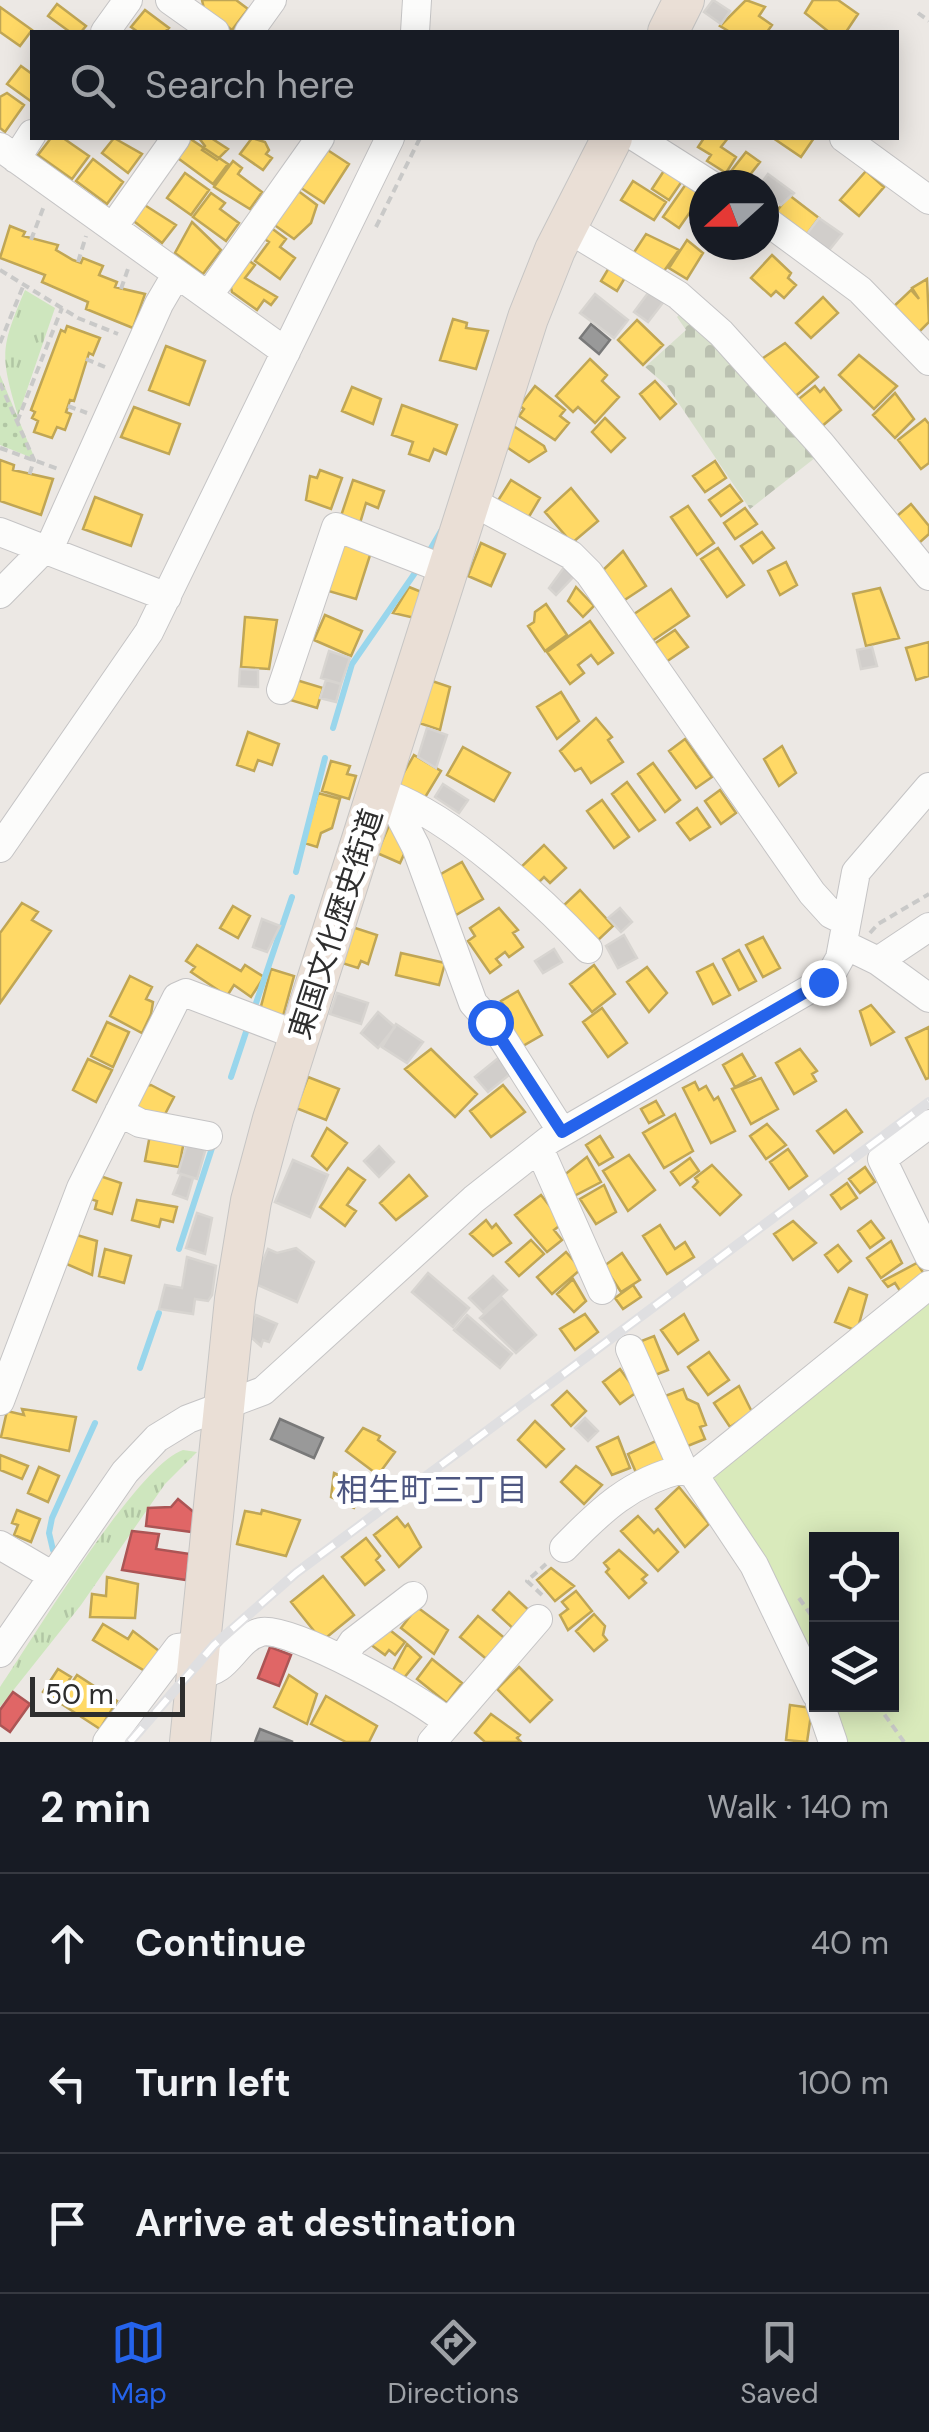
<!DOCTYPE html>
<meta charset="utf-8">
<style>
body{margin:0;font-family:"DM Sans","Noto Sans JP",sans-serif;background:#20242c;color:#f1f3f6}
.controls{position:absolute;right:30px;bottom:30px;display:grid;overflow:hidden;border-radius:0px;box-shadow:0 5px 25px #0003}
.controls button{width:90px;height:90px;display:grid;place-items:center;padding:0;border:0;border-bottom:2px solid #363941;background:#171b24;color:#f1f3f6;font:50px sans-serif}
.compass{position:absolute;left:689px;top:170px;width:90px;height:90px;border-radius:50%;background:#171b24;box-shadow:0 5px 25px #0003;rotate:249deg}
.scale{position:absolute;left:30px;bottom:25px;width:155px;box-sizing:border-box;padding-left:10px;border:5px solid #2e2e2e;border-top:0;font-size:28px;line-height:35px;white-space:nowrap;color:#2e2e2e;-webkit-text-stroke:8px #fff;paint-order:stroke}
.stop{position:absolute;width:30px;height:30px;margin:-22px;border:8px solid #2563eb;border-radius:50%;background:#fff}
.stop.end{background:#2563eb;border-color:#fff;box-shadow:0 2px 10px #0008}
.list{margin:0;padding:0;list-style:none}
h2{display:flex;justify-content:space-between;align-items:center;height:130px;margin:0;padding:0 40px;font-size:42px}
h2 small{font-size:32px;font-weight:400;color:#9ea1a6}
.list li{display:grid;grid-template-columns:65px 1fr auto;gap:30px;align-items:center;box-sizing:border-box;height:140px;padding:0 40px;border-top:2px solid #363941}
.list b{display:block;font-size:38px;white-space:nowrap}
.list em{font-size:32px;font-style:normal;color:#9ea1a6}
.icon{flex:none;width:55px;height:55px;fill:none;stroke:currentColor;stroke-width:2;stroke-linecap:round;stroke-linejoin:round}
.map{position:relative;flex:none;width:929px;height:1742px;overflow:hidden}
.search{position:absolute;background:#171b24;box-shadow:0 5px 25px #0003;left:30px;right:30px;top:30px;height:110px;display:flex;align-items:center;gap:25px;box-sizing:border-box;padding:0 35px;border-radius:0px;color:#9ea1a6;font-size:38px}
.sheet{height:550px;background:#171b24}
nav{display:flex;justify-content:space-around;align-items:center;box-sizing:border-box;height:140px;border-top:2px solid #363941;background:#171b24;font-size:28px;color:#9ea1a6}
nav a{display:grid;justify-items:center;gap:5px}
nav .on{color:#2563eb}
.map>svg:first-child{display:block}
.grass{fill:url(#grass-tufts)}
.cemetery{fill:url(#cemetery-stones)}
.garden{fill:url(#garden-dots)}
.pitch{fill:#d9eabb}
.homes{fill:#ffd966;stroke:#c0a655;stroke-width:2.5}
.shops{fill:#e06666;stroke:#ab5555;stroke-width:2.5}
.industry{fill:#999;stroke:#797979;stroke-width:2.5}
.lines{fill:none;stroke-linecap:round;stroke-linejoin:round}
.stream{stroke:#99d6ec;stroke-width:6}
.building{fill:#d1cecb;stroke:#d7d4d0;stroke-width:2.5}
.minor-casing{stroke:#c5c4c5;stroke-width:30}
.highway-casing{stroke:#c6c5c4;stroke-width:42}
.path{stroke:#c9c9c8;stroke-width:4;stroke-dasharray:8 5;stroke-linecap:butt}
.minor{stroke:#fcfcfb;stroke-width:28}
.highway{stroke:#eadfd6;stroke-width:40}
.rail-casing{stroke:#dfdfe1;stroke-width:10}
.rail{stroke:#fff;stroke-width:6;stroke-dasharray:19;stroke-linecap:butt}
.route{stroke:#2563eb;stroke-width:12}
.labels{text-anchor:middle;stroke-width:10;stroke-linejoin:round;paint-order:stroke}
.street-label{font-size:30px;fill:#2e2e2e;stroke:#fff}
.neighbourhood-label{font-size:32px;fill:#4d5680;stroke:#fff}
</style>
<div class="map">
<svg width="929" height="1742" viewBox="0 0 929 1742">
<defs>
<pattern id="grass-tufts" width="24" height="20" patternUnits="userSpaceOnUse" patternTransform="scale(2.5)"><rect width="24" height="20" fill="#cee6be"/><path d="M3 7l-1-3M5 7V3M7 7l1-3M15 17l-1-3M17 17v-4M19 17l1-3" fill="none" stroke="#b1c6a4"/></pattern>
<pattern id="cemetery-stones" width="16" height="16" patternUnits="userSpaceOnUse" patternTransform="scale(2.5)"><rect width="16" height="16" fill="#d8e0cc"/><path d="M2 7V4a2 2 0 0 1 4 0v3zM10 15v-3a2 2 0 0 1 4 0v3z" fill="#bac0b0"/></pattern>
<pattern id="garden-dots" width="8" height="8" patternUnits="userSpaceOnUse" patternTransform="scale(2.5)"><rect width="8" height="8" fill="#cee6be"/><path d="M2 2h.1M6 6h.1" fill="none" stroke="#b1c6a4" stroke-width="1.8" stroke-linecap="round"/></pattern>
</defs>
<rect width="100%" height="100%" fill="#ece8e4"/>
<!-- grass -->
<path class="grass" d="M25 290 55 308 18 416C0 355 0 349 25 290Z
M183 1450 197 1452 165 1484 81 1605 0 1707V1687C33 1639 137 1465 183 1450Z"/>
<!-- cemetery -->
<path class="cemetery" d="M687 306 820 454 750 509 667 386 645 367 686 330 677 317Z"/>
<!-- garden -->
<path class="garden" d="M0 375 35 459 0 445Z"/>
<!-- pitch -->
<path class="pitch" d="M929 1294V1742H845L835 1705 892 1704V1540H816V1662L763 1557 706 1472Z"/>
<!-- homes -->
<path class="homes" d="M202 0H236L248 9 232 30 204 9Z
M746 0 765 7 759 16 772 25 767 32H730L720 26Z
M813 0H838L858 14 846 32H829L805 13Z
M57 4 86 26 81 32H70L48 16Z
M0 7 32 30 20 46 0 32Z
M145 10 169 28 165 32H138L131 27Z
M21 66 32 74V102L7 84Z
M7 93 24 105 5 132 0 128V97Z
M51 138H63L89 156 72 179 38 155Z
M114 138 142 154 128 173 102 153Z
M189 138 228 164 213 184 175 156Z
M199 138H211L228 149 217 160 202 150 205 146Z
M252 138 265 142 269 150 266 154 272 158 263 170 240 154Z
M704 138H728L721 147 736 157 726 173 707 161 711 155 698 147Z
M773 138H814L801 157Z
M326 149 349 164 324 203 301 188Z
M746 152 760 162 742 185H731L728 175Z
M93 159 123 182 107 204 76 181Z
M233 161 242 168 238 174 262 192 250 209 214 187Z
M669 163 687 174 669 200 652 189Z
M866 171 884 187 859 216 840 200Z
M185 173 209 190 191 215 167 198Z
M633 181 666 202 654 220 621 200Z
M686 184 702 195 679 228 663 217Z
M297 190 317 205 311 223 294 239 273 224Z
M211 193 225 203 220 209 239 223 226 241 193 217Z
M789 195 819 218 804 238 774 215Z
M143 204 176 225 162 243 135 222 134 215Z
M192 222 221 250 203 274 175 253Z
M10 226 25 232 23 236 58 245 56 250 73 260 81 263 83 258 103 266 99 275 117 282 115 287 145 294 133 328 86 309 88 302 42 282 45 275 0 258Z
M270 227 286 239 280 247 295 258 280 279 255 261 269 242 263 238Z
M646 234 679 250 664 271 631 257Z
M687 240 703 253 687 279 669 268Z
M772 255 791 273 788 278 796 285 784 298 776 291 771 296 751 278Z
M248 260 255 265 245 278 277 297 271 305 264 300 257 310 232 292 230 284Z
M613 261 629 271 617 291 601 281Z
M927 279 929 322 917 334 892 308 911 290 919 299 912 288Z
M823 297 838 313 811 338 796 323Z
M453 319 467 323 466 328 488 331 476 369 440 360Z
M637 320 663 345 643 365 618 340Z
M67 326 100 338 93 355 89 353 74 401 70 400 66 412 71 414 65 430 57 427 52 438 34 432 38 421 32 418 35 412 31 410 61 330 65 332Z
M785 343 818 377 792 399 760 360Z
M166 346 205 361 189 405 149 390Z
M859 355 897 386 874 409 839 375Z
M590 359 607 375 602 381 619 397 595 423 578 407 573 412 556 396Z
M655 381 676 404 660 419 640 394Z
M535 386 565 410 560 416 569 423 555 440 519 416 524 409 520 406Z
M815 386 820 392 824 388 841 410 814 433 795 402Z
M352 387 381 399 373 424 342 411Z
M895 393 914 419 895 438 873 415Z
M402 405 457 425 446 454 434 449 429 461 409 454 413 442 392 435Z
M134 407 180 424 169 454 121 437Z
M605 418 625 438 611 452 592 432Z
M925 419 929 424V463L921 469 898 440Z
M512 425 544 446 546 451 529 462 505 446Z
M0 460 14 465 13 470 53 479 41 515 0 501Z
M715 461 726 478 705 492 693 476Z
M320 470 342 478 331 509 306 500 310 476 317 478Z
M353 480 384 491 378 508 366 503 360 523 341 516Z
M511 480 540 498 527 520 497 502Z
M730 485 742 501 721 516 709 500Z
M571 488 598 521 572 543 545 512Z
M95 497 142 515 131 546 83 529Z
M911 504 929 526V534L919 543 897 516Z
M688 506 714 543 697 555 671 517Z
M745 508 757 524 735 539 724 523Z
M762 532 774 548 753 563 741 546Z
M341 539 372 549 356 599 325 590Z
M481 543 505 554 491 586 468 576Z
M718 548 744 585 727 597 701 559Z
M623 551 646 586 620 603 600 573Z
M786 562 797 585 780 595 768 571Z
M409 587 424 593 415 618 393 613Z
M576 587 594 606 583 617 568 601Z
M880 588 899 638 866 646 853 594Z
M671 589 689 616 652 641 634 614Z
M546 604 567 635 545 651 528 626 534 622 535 612Z
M325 615 362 631 351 656 314 640Z
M245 617 277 620 269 669 241 667Z
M590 621 613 653 598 664 591 655 578 665 584 673 570 684 547 652Z
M675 630 688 647 666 662 654 644Z
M929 642V676L916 680 906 648Z
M293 679 323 688 317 708 287 699Z
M432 681 450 687 440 730 419 723Z
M561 692 579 721 557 739 537 707Z
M596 718 612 737 608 740 623 762 591 783 581 768 575 771 560 751Z
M248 732 279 744 272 765 258 760 254 771 237 765Z
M685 739 712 777 696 788 669 751Z
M782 746 796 773 779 786 764 759Z
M463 747 510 773 494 801 447 775Z
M414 755 441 771 421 804 395 788Z
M331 761 350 766 347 774 356 776 349 799 322 791Z
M653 763 680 800 665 812 638 774Z
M627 782 655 820 639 831 612 794Z
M720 790 736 813 721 824 705 801Z
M318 793 340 799 332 828 321 833 317 847 304 843Z
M602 800 629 837 614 848 587 811Z
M697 808 710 827 690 840 677 823Z
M391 821 411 839 400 863 377 853Z
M544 845 566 868 550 883 544 877 535 886 519 869Z
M462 862 483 899 456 915 434 878Z
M580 890 613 926 595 943 562 907Z
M22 903 38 912 32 920 51 931 0 1003V933Z
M233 906 250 916 238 938 220 928Z
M499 908 518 930 513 933 523 947 509 957 505 952 496 959 501 965 490 973 468 941 475 936 470 928Z
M352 927 377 935 368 964 361 961 358 968 342 963Z
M763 937 780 968 763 977 746 945Z
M197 945 241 971 245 965 264 977 251 997 234 985 227 996 191 972 195 967 186 961Z
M739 950 756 981 739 990 723 959Z
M401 953 445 963 439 985 396 975Z
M713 964 730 995 713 1004 697 972Z
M594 965 615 994 592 1012 570 984Z
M647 967 667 993 649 1012 627 982Z
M271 969 294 976 283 1016 260 1010Z
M130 976 152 987 146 999 153 1002 151 1014 142 1033 110 1016Z
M518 991 542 1035 521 1047 502 1014 507 1011 501 1001Z
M871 1005 894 1032 871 1045 860 1011Z
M602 1008 627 1043 608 1057 583 1022Z
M107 1022 129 1032 113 1067 91 1056Z
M929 1027V1078L926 1079 906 1038Z
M431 1049 477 1094 455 1117 405 1069Z
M800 1049 817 1071 812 1074 816 1081 794 1094 776 1063Z
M742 1054 755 1076 735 1087 723 1065Z
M88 1059 112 1070 96 1102 73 1090Z
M308 1077 339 1089 326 1120 296 1108Z
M761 1078 778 1109 751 1124 732 1089Z
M695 1082 699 1090 706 1086 714 1100 718 1097 735 1131 711 1143 683 1088Z
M151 1085 174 1097 163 1118 134 1106 145 1086Z
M503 1085 525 1112 491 1137 470 1111Z
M656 1101 664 1115 649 1123 641 1109Z
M846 1110 862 1132 834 1153 817 1131Z
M675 1114 693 1151 664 1168 643 1133Z
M767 1124 786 1145 766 1159 750 1136Z
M327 1128 347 1143 327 1170 312 1156Z
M150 1135 184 1141 179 1167 145 1161Z
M600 1136 613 1157 599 1165 586 1145Z
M788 1149 807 1176 789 1189 770 1162Z
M629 1155 655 1190 628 1211 603 1171Z
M587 1157 601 1182 574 1196 563 1176Z
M690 1158 699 1171 680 1185 671 1172Z
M712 1165 741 1195 720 1215 693 1187 698 1182 695 1178Z
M865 1167 875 1182 860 1193 849 1179Z
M348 1168 365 1180 347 1205 356 1211 345 1226 320 1207Z
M97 1175 121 1183 112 1214 95 1209 97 1201 90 1199Z
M409 1175 427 1196 396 1220 380 1203Z
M847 1183 857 1198 841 1209 831 1195Z
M604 1185 616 1212 596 1224 580 1199Z
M541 1195 563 1223 554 1230 562 1240 547 1252 515 1215Z
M137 1200 177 1207 173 1222 161 1219 159 1227 132 1220Z
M486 1220 492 1228 496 1224 511 1243 493 1256 470 1234Z
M793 1221 816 1243 793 1260 774 1234Z
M871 1221 884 1238 870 1248 858 1231Z
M660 1225 675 1249 685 1242 694 1257 667 1274 643 1236Z
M70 1233 97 1241 92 1275 62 1262Z
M531 1240 544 1254 519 1276 506 1262Z
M891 1241 902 1263 881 1278 867 1258Z
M838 1245 851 1261 838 1272 825 1255Z
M105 1249 131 1256 124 1283 99 1276Z
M566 1252 581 1269 552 1294 537 1277Z
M622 1253 640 1280 621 1292 604 1266Z
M917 1263 926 1277 902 1294 895 1283 888 1287 883 1281Z
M573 1279 586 1301 574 1312 557 1294Z
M633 1285 641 1297 623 1309 615 1298Z
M849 1288 867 1295 857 1331 835 1322Z
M585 1314 598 1332 575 1350 560 1329Z
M684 1314 698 1340 678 1354 661 1330Z
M654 1336 668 1370 650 1377 639 1342Z
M709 1352 729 1380 708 1395 688 1367Z
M620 1369 637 1392 620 1404 603 1382Z
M739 1386 752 1412 730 1427 714 1403Z
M683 1389 687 1399 698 1404 706 1425 700 1427 705 1439 680 1449 660 1398Z
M567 1391 586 1411 571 1426 552 1405Z
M22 1409 76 1417 69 1451 1 1437 7 1411 24 1415Z
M535 1421 564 1449 546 1467 518 1440Z
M363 1428 380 1436 378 1440 395 1452 378 1475 346 1451Z
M618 1437 630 1468 612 1475 597 1447Z
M658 1440 668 1464 638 1477 628 1454Z
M0 1455 28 1466 22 1479 0 1470Z
M576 1466 602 1485 584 1504 561 1482Z
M39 1467 59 1476 48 1502 28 1493Z
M334 1473 366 1488 354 1508 331 1497Z
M679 1487 709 1524 685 1547 656 1509Z
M17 1510 40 1519 31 1542 14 1535 18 1525 12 1523Z
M262 1510 300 1520 286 1556 237 1544 245 1511 261 1514Z
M638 1516 654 1533 658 1529 678 1552 658 1571 621 1531Z
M397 1517 405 1527 408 1524 421 1547 399 1567 374 1535Z
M366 1538 380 1556 376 1560 384 1570 365 1585 342 1557Z
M619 1550 647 1575 642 1579 646 1583 629 1598 606 1572 609 1569 604 1563Z
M551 1568 574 1586 555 1601 537 1580Z
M323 1576 354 1615 322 1641 291 1602Z
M107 1577 138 1584 135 1618 90 1617 92 1594 106 1596Z
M576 1591 592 1611 568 1630 560 1615 568 1609 562 1602Z
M509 1592 534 1615 518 1633 493 1610Z
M417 1607 448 1630 434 1654 401 1628Z
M594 1614 605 1626 603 1635 607 1640 594 1651 576 1631Z
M478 1616 508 1641 490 1662 460 1637Z
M103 1624 128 1639 133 1631 163 1654 150 1674 93 1640Z
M386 1627 405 1642 395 1655 389 1650 385 1655 370 1644Z
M407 1644 421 1657 403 1679 392 1672Z
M432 1659 462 1683 447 1703 417 1679Z
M519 1667 552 1700 530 1722 497 1689Z
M58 1669 71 1677 66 1685 69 1687 77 1675 117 1701 100 1729 43 1692Z
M289 1675 317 1694 307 1724 274 1707Z
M326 1696 377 1726 369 1742H346L311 1724Z
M790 1705 812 1708 807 1742 786 1740Z
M491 1714 520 1735 517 1738 521 1742H485L475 1733Z"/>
<!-- shops -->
<path class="shops" d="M178 1499 196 1514 192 1532 146 1526 148 1508 171 1507Z
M132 1531 159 1534 156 1549 190 1554 186 1580 122 1570Z
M270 1647 291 1655 279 1686 258 1678Z
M13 1692 30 1704 10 1732 0 1725V1710Z"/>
<!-- industry -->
<path class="industry" d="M591 324 610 340 599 354 580 338Z
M280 1419 323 1438 314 1458 271 1439Z
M260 1729 293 1742H255Z"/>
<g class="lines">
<!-- stream -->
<path class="stream" d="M427 555 441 531
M333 728 352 664 417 570
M296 872 325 758
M254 1009 292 897
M231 1077 248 1026
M179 1249 213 1145
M140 1368 159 1313
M53 1550 49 1533 52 1518 95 1423"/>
</g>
<!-- building -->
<path class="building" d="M713 0 730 11 721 24 704 12Z
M768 174 794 193 781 205 771 197 764 206V185H760Z
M819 218 842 234 826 254 804 238Z
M651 289 665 300 648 322 634 312Z
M595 294 628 320 614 338 580 313Z
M568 562 578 572 556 595 549 588Z
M872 647 877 666 861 669 857 650Z
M329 651 350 658 341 684 321 678Z
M240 669 258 670V687L239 686Z
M326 680 341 684 336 702 320 698Z
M427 728 447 735 436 768 418 757Z
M443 784 468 800 459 813 435 797Z
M620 908 632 922 621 932 608 918Z
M262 919 280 926 267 952 253 947Z
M624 935 637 958 618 968 606 946Z
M554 949 562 962 543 973 535 961Z
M337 993 368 1003 361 1024 330 1014Z
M378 1012 395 1027 378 1048 361 1033Z
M396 1024 423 1042 407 1063 382 1047Z
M502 1055 514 1071 488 1092 475 1077Z
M189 1138 207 1144 197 1179 178 1173Z
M379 1146 394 1162 379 1177 364 1161Z
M293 1160 328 1175 310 1217 275 1202Z
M181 1174 193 1178 187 1199 173 1194Z
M197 1213 212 1218 205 1254 186 1248Z
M296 1248 314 1262 297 1302 253 1283 268 1249 277 1253Z
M187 1257 216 1266 212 1295 208 1301 195 1299 193 1314 159 1309 165 1285 182 1288Z
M428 1273 469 1308 453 1327 412 1292Z
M493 1276 507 1290 483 1312 469 1298Z
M502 1298 536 1335 516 1353 480 1318Z
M256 1315 277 1324 269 1342 263 1340 261 1346 247 1334Z
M467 1315 512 1354 500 1368 454 1330Z
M585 1418 598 1431 588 1441 575 1428Z"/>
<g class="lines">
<!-- minor casing -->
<g class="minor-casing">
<path id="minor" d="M170 0 215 32
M105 32 128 0
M249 32 272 0
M415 32 417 0
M637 138 711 185
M844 138 929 200
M0 147 286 352
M16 159 32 134
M764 219 860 290 929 361
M113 227 176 138
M567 228 678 295 721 333 820 443 929 576
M208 296 320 138
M471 501 571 555 589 573 812 893 831 914 845 921
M0 532 167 597
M0 594 53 540 159 304 176 275
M281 690 336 527 449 571
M389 795 416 847 473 1003 498 1031 562 1132
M389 795C454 819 540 898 588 949
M0 848 149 632 390 138
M843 944 878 961 929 998
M878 961 929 927
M119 1112 140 1123 208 1136
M929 1124 882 1159 929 1256
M539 1148 602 1290
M630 1349 683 1469 694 1475 754 1565 816 1694
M0 1401 81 1188 177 997 186 993 299 1036
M694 1475 929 1285
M0 1545 53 1576
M564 1548C600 1511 631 1481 683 1469
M0 1653 125 1472 157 1438 188 1419 263 1391 474 1199 549 1140 829 978 840 958 856 872 929 787
M342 1659 353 1642 413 1596
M199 1673C229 1674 234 1639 261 1632 289 1625 424 1700 447 1722
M820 1704 833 1742
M107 1742 178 1648 203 1645
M432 1742 538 1619"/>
</g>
<!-- highway casing -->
<g class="highway-casing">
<path id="highway" d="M668 32 684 0
M190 1742 235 1299 251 1201 273 1119 528 318 555 250 612 138"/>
</g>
<!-- path -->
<path class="path" d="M918 13 929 21
M376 227 420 138
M31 240 44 206
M78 262 86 236
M0 270 78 318 118 334
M121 289 129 266
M0 343 24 284
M86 359 105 367
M0 383 34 460 29 476
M68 406 87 413
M17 422 62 308
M0 448 61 470
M870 933 878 924 929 894
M542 1595 527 1581 546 1564
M799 1598 816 1622
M877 1704 904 1742"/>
<!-- minor -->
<use href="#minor" class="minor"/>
<!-- highway -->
<use href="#highway" class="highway"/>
<!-- rail casing -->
<g class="rail-casing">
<path id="rail" d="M130 1742 214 1645 296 1573 929 1102"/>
</g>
<!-- rail -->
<use href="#rail" class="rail"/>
</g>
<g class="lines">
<!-- route -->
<path class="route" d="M490 1022 562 1132 823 982"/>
</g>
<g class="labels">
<!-- street labels -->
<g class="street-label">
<text transform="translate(336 924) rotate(-72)" y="10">東国文化歴史街道</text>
</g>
<!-- neighbourhood labels -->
<g class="neighbourhood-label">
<text x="432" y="1501">相生町三丁目</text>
</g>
</g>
</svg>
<div class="controls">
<button><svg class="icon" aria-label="locate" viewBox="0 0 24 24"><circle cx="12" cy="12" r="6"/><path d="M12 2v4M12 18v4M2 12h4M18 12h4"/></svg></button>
<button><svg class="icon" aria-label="layers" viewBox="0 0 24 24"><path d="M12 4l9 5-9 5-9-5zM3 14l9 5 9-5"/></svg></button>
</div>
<svg class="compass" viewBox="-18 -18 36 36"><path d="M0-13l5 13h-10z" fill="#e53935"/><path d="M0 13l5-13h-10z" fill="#9ea1a6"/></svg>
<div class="scale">50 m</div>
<div class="stop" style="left:490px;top:1022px"></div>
<div class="stop end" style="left:823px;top:982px"></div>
<div class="search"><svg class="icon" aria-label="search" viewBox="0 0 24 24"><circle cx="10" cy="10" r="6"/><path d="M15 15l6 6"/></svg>Search here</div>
</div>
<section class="sheet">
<h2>2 min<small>Walk · 140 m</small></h2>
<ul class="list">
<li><svg class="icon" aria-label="ahead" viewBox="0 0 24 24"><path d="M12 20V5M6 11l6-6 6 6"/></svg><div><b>Continue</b></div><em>40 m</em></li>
<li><svg class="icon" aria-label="left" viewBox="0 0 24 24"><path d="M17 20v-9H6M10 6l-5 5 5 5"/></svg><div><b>Turn left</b></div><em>100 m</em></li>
<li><svg class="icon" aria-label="arrive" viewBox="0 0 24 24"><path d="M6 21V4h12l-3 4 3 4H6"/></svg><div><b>Arrive at destination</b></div></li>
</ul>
</section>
<nav>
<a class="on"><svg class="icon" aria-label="map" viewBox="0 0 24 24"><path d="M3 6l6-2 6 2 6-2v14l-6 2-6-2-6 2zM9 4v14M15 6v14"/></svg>Map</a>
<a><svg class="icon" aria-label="directions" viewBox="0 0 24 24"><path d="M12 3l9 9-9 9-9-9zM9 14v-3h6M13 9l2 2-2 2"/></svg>Directions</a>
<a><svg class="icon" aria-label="saved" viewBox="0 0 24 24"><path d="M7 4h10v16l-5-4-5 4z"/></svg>Saved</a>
</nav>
